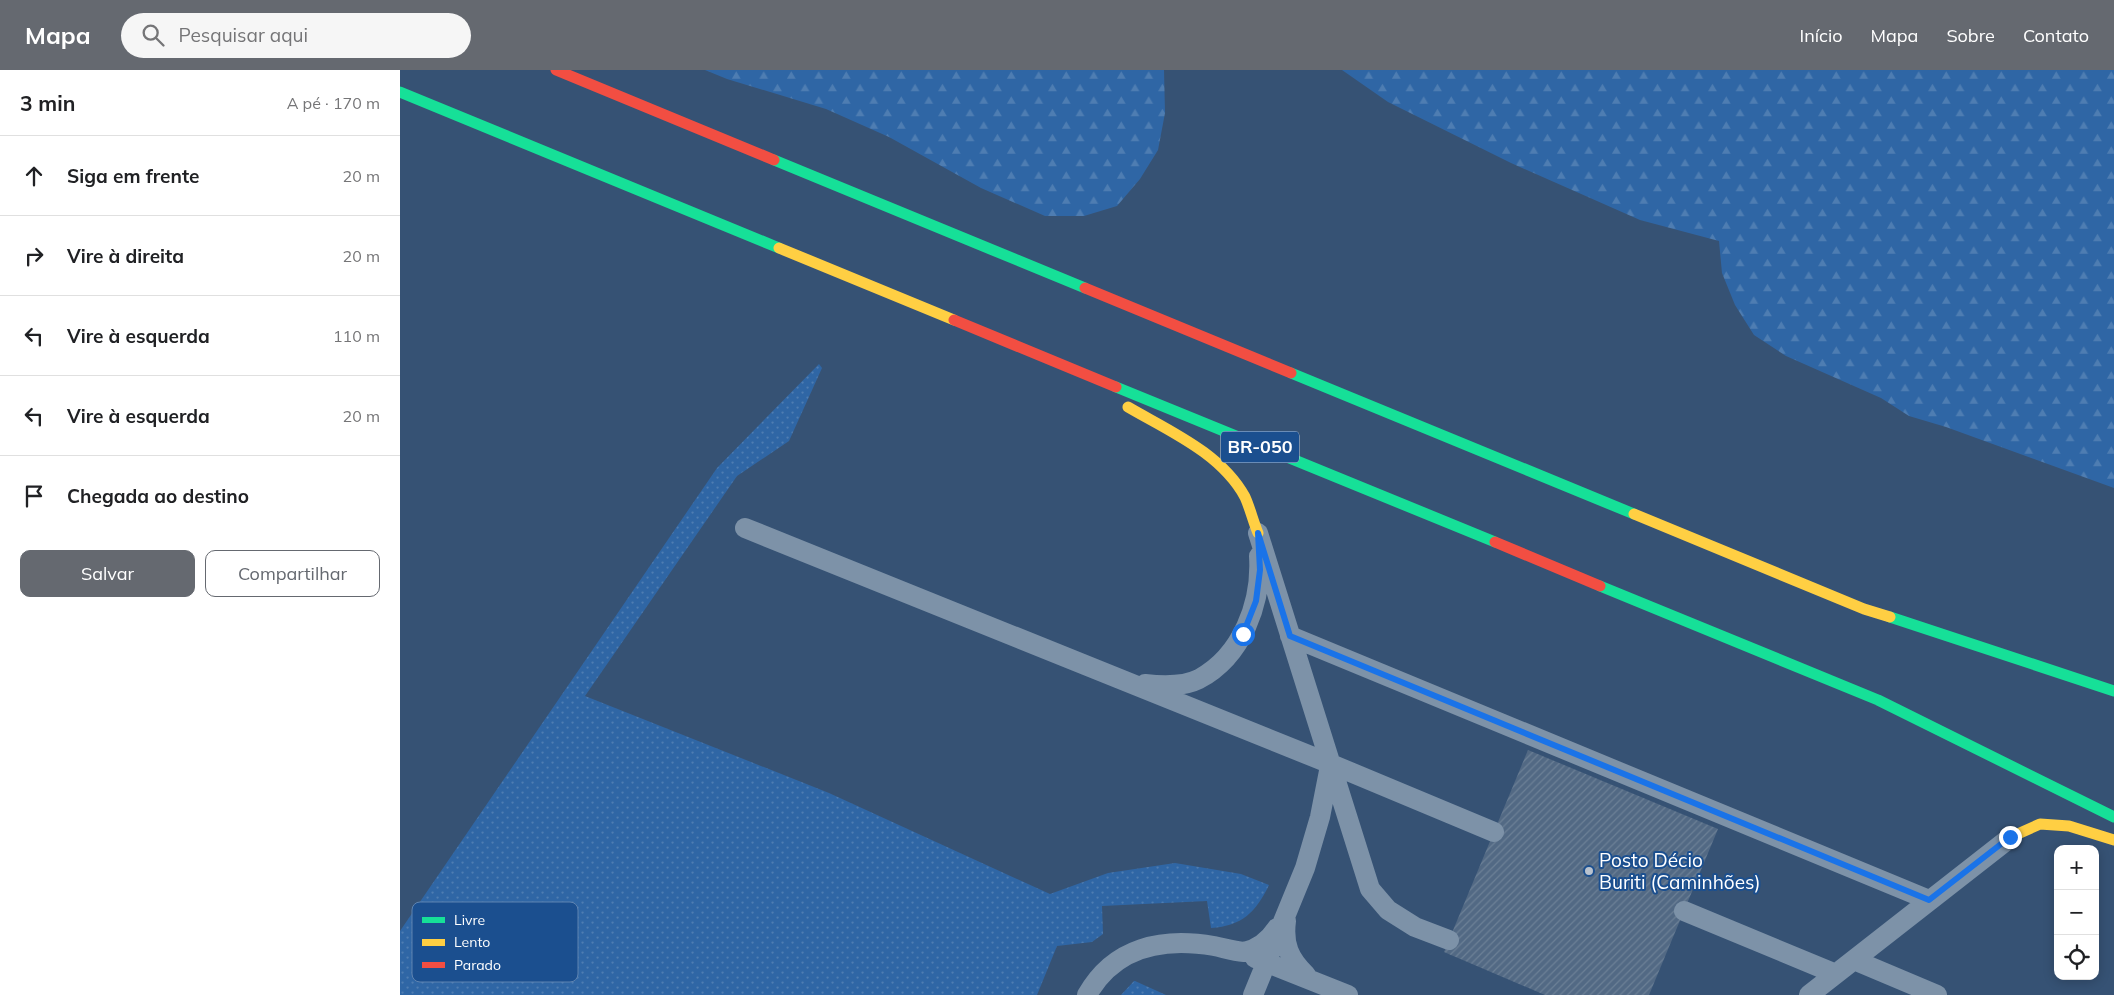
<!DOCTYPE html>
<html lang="pt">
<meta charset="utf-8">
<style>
body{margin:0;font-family:Mulish,sans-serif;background:#f6f6f6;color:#202124}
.controls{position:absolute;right:15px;bottom:15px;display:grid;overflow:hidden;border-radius:10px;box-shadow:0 2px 12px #0003}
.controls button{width:45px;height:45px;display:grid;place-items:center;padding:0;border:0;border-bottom:1px solid #e0e0e0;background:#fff;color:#202124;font:25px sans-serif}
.stop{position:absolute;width:15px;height:15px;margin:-11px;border:4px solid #1a73e8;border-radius:50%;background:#fff}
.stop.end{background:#1a73e8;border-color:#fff;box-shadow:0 1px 5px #0008}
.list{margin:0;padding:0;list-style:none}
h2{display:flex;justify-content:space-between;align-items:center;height:65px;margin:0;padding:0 20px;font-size:21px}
h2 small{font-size:16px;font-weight:400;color:#757577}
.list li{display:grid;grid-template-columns:32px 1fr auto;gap:15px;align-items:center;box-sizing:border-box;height:80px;padding:0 20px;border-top:1px solid #e0e0e0}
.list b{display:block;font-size:19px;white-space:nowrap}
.list em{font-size:16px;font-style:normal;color:#757577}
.actions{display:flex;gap:10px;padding:15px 20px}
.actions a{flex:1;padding:11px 0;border:1px solid #656970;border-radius:10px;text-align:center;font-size:18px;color:#656970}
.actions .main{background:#656970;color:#fff}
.icon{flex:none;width:28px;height:28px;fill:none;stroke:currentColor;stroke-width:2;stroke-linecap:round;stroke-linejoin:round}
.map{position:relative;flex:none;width:1714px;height:925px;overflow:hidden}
header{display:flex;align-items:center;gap:30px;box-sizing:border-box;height:70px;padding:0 25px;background:#656970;color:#fff}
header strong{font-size:24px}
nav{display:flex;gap:28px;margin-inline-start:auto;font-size:18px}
.search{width:350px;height:45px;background:#f6f6f6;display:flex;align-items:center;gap:12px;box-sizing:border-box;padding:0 18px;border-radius:28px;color:#757577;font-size:19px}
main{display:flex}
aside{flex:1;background:#fff}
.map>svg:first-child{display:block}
.grass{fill:url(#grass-dots)}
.forest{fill:url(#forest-firs)}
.building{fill:url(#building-hatch)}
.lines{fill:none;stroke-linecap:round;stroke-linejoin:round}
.lane{stroke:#7d92a8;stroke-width:20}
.fast{stroke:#16e098;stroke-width:11}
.slow{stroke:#ffcf43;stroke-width:11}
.jam{stroke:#f24e42;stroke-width:11}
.route{stroke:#1a73e8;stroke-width:6}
.poi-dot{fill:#b9c2ce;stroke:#1b4f8f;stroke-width:2}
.labels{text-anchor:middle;stroke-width:4;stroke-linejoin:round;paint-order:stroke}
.shield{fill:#1b4f8f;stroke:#bbcadd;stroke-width:1}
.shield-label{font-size:18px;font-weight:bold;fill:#fff}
.poi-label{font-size:19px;fill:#fff;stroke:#1b4f8f;text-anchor:start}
.key{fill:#1b4f8f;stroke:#5f84b1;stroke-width:1}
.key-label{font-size:14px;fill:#fff}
</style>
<header>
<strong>Mapa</strong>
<div class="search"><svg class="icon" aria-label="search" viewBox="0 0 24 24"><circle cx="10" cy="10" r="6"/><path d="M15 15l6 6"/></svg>Pesquisar aqui</div>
<nav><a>Início</a><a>Mapa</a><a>Sobre</a><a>Contato</a></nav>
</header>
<main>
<aside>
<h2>3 min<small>A pé · 170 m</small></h2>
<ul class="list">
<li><svg class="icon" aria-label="ahead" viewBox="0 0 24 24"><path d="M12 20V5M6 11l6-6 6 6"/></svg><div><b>Siga em frente</b></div><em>20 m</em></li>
<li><svg class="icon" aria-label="right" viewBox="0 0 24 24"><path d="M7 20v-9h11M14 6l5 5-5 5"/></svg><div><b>Vire à direita</b></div><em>20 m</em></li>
<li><svg class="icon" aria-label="left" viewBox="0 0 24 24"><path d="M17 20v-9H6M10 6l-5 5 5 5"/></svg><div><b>Vire à esquerda</b></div><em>110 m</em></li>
<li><svg class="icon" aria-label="left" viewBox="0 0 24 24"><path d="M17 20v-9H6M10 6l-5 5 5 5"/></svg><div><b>Vire à esquerda</b></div><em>20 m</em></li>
<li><svg class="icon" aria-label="arrive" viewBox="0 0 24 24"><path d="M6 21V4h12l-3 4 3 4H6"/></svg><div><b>Chegada ao destino</b></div></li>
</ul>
<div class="actions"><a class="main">Salvar</a><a>Compartilhar</a></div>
</aside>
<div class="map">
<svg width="1714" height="925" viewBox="0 0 1714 925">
<defs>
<pattern id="grass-dots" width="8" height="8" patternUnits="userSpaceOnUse" patternTransform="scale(1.25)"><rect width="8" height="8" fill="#2f66a5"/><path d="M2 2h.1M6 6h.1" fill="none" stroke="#4e7db2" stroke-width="1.8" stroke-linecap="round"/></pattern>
<pattern id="forest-firs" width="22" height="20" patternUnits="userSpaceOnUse" patternTransform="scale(1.25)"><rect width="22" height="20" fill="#2f66a5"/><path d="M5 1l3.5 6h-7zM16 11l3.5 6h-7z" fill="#4e7db2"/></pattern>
<pattern id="building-hatch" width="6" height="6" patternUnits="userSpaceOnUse" patternTransform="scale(1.25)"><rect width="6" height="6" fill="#526984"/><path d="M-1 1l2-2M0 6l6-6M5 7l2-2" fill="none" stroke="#6c8096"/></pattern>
</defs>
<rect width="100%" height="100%" fill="#365274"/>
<!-- grass -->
<path class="grass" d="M419 294 422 298 389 371 337 406 185 626 429 723 650 824 708 803 775 793 841 804 869 815C856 842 842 856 811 858L807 831 702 836 703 864 692 872 657 876 637 925H0V861L317 398Z
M734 911H735L766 925H721Z"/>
<!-- forest -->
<path class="forest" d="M305 0H764L765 43 758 80 740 109 717 136 684 146H645L581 118 489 67 426 39 327 9Z
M942 0H1714V418L1546 357 1509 346 1481 328 1386 286 1354 265 1335 235 1322 203 1319 171 1240 150 1111 93 988 32Z"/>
<!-- building -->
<path class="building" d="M1128 680 1318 759 1249 925H1145L1044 882Z"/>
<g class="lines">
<!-- lane -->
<path class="lane" d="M345 458 931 694 1094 762
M858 463 970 819 988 840 1015 857 1049 870
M890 566 1529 830
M745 614C763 616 783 617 799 609 842 586 862 533 859 486
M1284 841 1436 904
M886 851C883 874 889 889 906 905
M855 888 948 925
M1454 890 1537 925
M687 925C714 877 762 867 814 876 824 878 833 881 844 882 858 879 869 870 877 858
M853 925 905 798 920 747 930 696
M1409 925 1611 767"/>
<!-- fast -->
<path class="fast" d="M0 22 379 178
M374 90 685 218
M891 303 1234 444
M716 317 1095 472
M1200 516 1478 630 1714 747
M1490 547 1714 621"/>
<!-- slow -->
<path class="slow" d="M379 178 554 250
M728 337C769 361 821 383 845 427 850 438 853 451 858 463
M1234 444 1464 539 1490 547
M1611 767 1640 754 1669 756 1714 770"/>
<!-- jam -->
<path class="jam" d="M156 0 374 90
M685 218 891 303
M554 250 716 317
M1095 472 1200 516"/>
</g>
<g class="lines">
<!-- route -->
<path class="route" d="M843 564 856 531 860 500 858 463 890 566 1529 830 1610 767"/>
</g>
<!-- markers -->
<circle class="poi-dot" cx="1189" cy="801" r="5"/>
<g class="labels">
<!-- shield labels -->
<rect class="shield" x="821" y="361.5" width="78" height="31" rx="4"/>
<g class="shield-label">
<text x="860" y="383">BR-050</text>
</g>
<!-- poi labels -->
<g class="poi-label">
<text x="1199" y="797">Posto Décio<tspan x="1199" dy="22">Buriti (Caminhões)</tspan></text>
</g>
</g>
<!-- legend -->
<rect x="12" y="832" width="166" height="80" rx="8" class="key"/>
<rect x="22" y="847" width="23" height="6" fill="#16e098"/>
<rect x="22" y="869" width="23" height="7" fill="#ffcf43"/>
<rect x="22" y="892" width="23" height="6" fill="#f24e42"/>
<g class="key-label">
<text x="54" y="855">Livre</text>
<text x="54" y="877">Lento</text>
<text x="54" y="900">Parado</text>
</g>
</svg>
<div class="controls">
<button>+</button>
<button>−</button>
<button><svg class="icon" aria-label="locate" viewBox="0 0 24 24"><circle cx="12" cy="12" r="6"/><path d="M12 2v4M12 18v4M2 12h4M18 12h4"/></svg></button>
</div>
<div class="stop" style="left:843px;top:564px"></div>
<div class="stop end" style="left:1610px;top:767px"></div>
</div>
</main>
